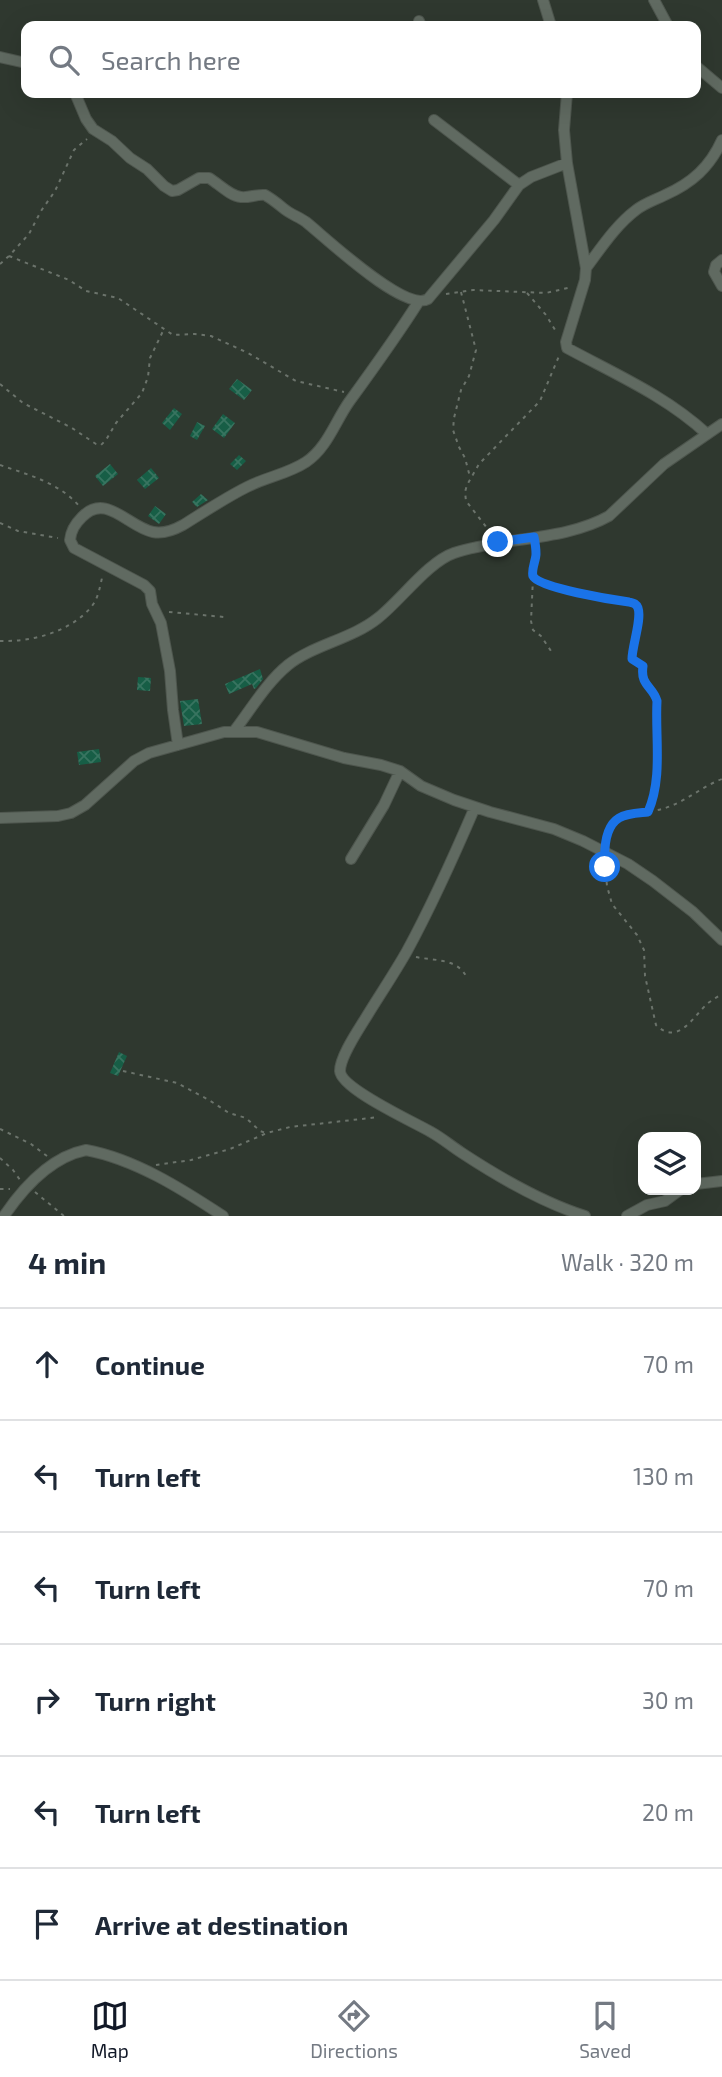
<!DOCTYPE html>
<meta charset="utf-8">
<style>
body{margin:0;font-family:"Exo 2",sans-serif;background:#f6f6f7;color:#1f2937}
.controls{position:absolute;right:21px;bottom:21px;display:grid;overflow:hidden;border-radius:14px;box-shadow:0 7px 28px #0002}
.controls button{width:63px;height:63px;display:grid;place-items:center;padding:0;border:0;border-bottom:2px solid #e0e1e3;background:#fff;color:#1f2937;font:35px sans-serif}
.stop{position:absolute;width:21px;height:21px;margin:-16px;border:5px solid #1a73e8;border-radius:50%;background:#fff}
.stop.end{background:#1a73e8;border-color:#fff;box-shadow:0 2px 7px #0008}
.list{margin:0;padding:0;list-style:none}
h2{display:flex;justify-content:space-between;align-items:center;height:91px;margin:0;padding:0 28px;font-size:30px}
h2 small{font-size:23px;font-weight:400;color:#747a83}
.list li{display:grid;grid-template-columns:46px 1fr auto;gap:21px;align-items:center;box-sizing:border-box;height:112px;padding:0 28px;border-top:2px solid #e0e1e3}
.list b{display:block;font-size:26px;white-space:nowrap}
.list em{font-size:23px;font-style:normal;color:#747a83}
.icon{flex:none;width:38px;height:38px;fill:none;stroke:currentColor;stroke-width:2;stroke-linecap:round;stroke-linejoin:round}
.map{position:relative;flex:none;width:722px;height:1216px;overflow:hidden}
.search{position:absolute;background:#fff;box-shadow:0 7px 28px #0002;left:21px;right:21px;top:21px;height:77px;display:flex;align-items:center;gap:18px;box-sizing:border-box;padding:0 24px;border-radius:14px;color:#747a83;font-size:26px}
.sheet{height:763px;background:#fff}
nav{display:flex;justify-content:space-around;align-items:center;box-sizing:border-box;height:98px;border-top:2px solid #e0e1e3;background:#fff;font-size:19px;color:#747a83}
nav a{display:grid;justify-items:center;gap:4px}
nav .on{color:#111827}
.map>svg:first-child{display:block}
.building{fill:url(#building-cross-hatch)}
.lines{fill:none;stroke-linecap:round;stroke-linejoin:round}
.minor-casing{stroke:#4e564e;stroke-width:12}
.path{stroke:#6b736b;stroke-width:2;stroke-dasharray:3.5 5;stroke-linecap:butt}
.minor{stroke:#606a61;stroke-width:10}
.route{stroke:#1a73e8;stroke-width:9}
</style>
<div class="map">
<svg width="722" height="1216" viewBox="0 0 722 1216">
<defs>
<pattern id="building-cross-hatch" width="8" height="8" patternUnits="userSpaceOnUse" patternTransform="scale(1.75)"><rect width="8" height="8" fill="#175e46"/><path d="M0 0l8 8M0 8l8-8" fill="none" stroke="#387460"/></pattern>
</defs>
<rect width="100%" height="100%" fill="#2f382f"/>
<!-- building -->
<path class="building" d="M237 379 252 390 244 400 229 389Z
M174 408 182 414 170 430 162 423Z
M223 414 235 423 224 438 212 429Z
M197 422 205 426 197 440 190 436Z
M239 455 246 461 237 470 230 464Z
M110 464 118 474 103 486 95 476Z
M151 468 159 478 145 489 137 480Z
M201 494 208 500 197 507 192 502Z
M155 506 166 514 159 524 148 516Z
M260 669 263 679 256 688 254 689 252 684 229 694 225 684Z
M138 677 151 678 150 691 137 690Z
M198 699 202 724 184 726 180 701Z
M99 749 101 762 79 765 77 752Z
M119 1052 127 1056 118 1076 110 1073Z"/>
<g class="lines">
<!-- minor casing -->
<g class="minor-casing">
<path id="minor" d="M543 0 551 26
M654 0 668 26
M419 21 421 26
M0 57 26 63
M696 66 722 88
M75 93 86 119 93 129 112 141 130 158 147 169 164 186 172 191 178 190 199 178H209C219 184 230 196 241 197 249 198 257 194 265 195 272 199 277 203 283 208 290 214 299 217 306 222 326 238 405 313 428 299L494 220 519 185 531 177 567 163
M567 93 564 130 567 163 586 268 585 280 566 342 567 348C615 374 666 396 707 434
M434 120 519 185
M722 260 716 265 714 272 722 286
M586 268C601 248 616 225 636 210 645 203 655 200 665 195 692 183 710 167 722 140
M235 730C251 709 267 682 288 665 313 645 352 639 378 618 401 600 428 562 454 553 502 537 565 541 609 516L664 464 722 424
M178 745 173 710 170 671 161 623 152 604 150 591 144 585 74 548 70 540C71 530 75 524 82 517 106 492 128 527 153 532 163 534 174 530 183 525 204 512 225 498 247 487 266 477 288 474 306 462 327 448 335 422 349 402 373 369 397 336 419 301
M475 807C454 856 432 905 407 951 394 974 379 996 365 1019 357 1032 340 1057 340 1071 341 1089 414 1122 431 1132 442 1138 451 1146 462 1153 500 1178 541 1202 585 1216
M0 818 58 816 71 813 85 805 134 761 149 753 224 732H257L344 758 381 765 400 771 421 786 454 800 490 812 554 829 583 841 628 864 653 881 693 912 722 940
M351 859 384 805 400 771
M696 1184 722 1181
M4 1216C23 1188 51 1157 86 1150 135 1159 182 1189 223 1216
M627 1216 647 1205 665 1201 680 1190"/>
</g>
<!-- path -->
<path class="path" d="M9 256 69 280 86 291 118 298 173 335 195 334 211 336 248 353 296 381 344 392
M0 264 9 256 29 234 41 211 55 191 74 150 87 139
M461 292 476 350 469 376 461 390 454 418 453 430 459 447 465 458 470 477
M527 293 546 315 557 333
M446 294 473 290 546 293 572 287
M0 384 23 403 72 428 96 444 101 445 106 440 116 423 142 393 148 377 150 358 164 329
M0 465C29 475 60 483 80 507
M0 523 18 531 58 538
M491 533 466 501 465 492 467 485 479 464 540 401 559 356
M536 548 533 574 534 577C561 593 598 598 629 602 633 603 636 603 638 608 643 619 632 646 632 659L643 666C640 686 653 686 657 701 654 737 663 778 648 812
M533 578 531 621 533 630 541 636 553 654
M169 612 224 617
M0 641C32 642 71 632 92 606 99 597 100 585 103 574
M606 842C608 834 611 823 618 818 630 810 649 813 662 809 684 803 701 787 722 779
M605 865 607 886 612 904 637 935 644 950 645 976 656 1025C678 1046 693 1017 707 1004 712 1000 717 997 722 994
M416 957C435 961 458 958 467 978
M123 1071 177 1083 209 1100 229 1113 246 1118 260 1131 266 1133
M0 1129 31 1144 47 1156
M0 1158 13 1170 20 1180
M156 1165 191 1160 230 1149 267 1133 290 1127 379 1117
M0 1189H10
M35 1192 64 1216"/>
<!-- minor -->
<use href="#minor" class="minor"/>
</g>
<g class="lines">
<!-- route -->
<path class="route" d="M498 542 534 537C535 542 536 548 536 554 536 560 531 570 533 576 538 588 614 600 629 602 633 603 636 603 638 608 642 619 632 646 632 659L643 666C640 686 653 686 657 701 655 737 663 778 648 812 639 813 627 813 619 818 604 827 604 852 605 867"/>
</g>
</svg>
<div class="controls">
<button><svg class="icon" aria-label="layers" viewBox="0 0 24 24"><path d="M12 4l9 5-9 5-9-5zM3 14l9 5 9-5"/></svg></button>
</div>
<div class="stop" style="left:605px;top:867px"></div>
<div class="stop end" style="left:498px;top:542px"></div>
<div class="search"><svg class="icon" aria-label="search" viewBox="0 0 24 24"><circle cx="10" cy="10" r="6"/><path d="M15 15l6 6"/></svg>Search here</div>
</div>
<section class="sheet">
<h2>4 min<small>Walk · 320 m</small></h2>
<ul class="list">
<li><svg class="icon" aria-label="ahead" viewBox="0 0 24 24"><path d="M12 20V5M6 11l6-6 6 6"/></svg><div><b>Continue</b></div><em>70 m</em></li>
<li><svg class="icon" aria-label="left" viewBox="0 0 24 24"><path d="M17 20v-9H6M10 6l-5 5 5 5"/></svg><div><b>Turn left</b></div><em>130 m</em></li>
<li><svg class="icon" aria-label="left" viewBox="0 0 24 24"><path d="M17 20v-9H6M10 6l-5 5 5 5"/></svg><div><b>Turn left</b></div><em>70 m</em></li>
<li><svg class="icon" aria-label="right" viewBox="0 0 24 24"><path d="M7 20v-9h11M14 6l5 5-5 5"/></svg><div><b>Turn right</b></div><em>30 m</em></li>
<li><svg class="icon" aria-label="left" viewBox="0 0 24 24"><path d="M17 20v-9H6M10 6l-5 5 5 5"/></svg><div><b>Turn left</b></div><em>20 m</em></li>
<li><svg class="icon" aria-label="arrive" viewBox="0 0 24 24"><path d="M6 21V4h12l-3 4 3 4H6"/></svg><div><b>Arrive at destination</b></div></li>
</ul>
</section>
<nav>
<a class="on"><svg class="icon" aria-label="map" viewBox="0 0 24 24"><path d="M3 6l6-2 6 2 6-2v14l-6 2-6-2-6 2zM9 4v14M15 6v14"/></svg>Map</a>
<a><svg class="icon" aria-label="directions" viewBox="0 0 24 24"><path d="M12 3l9 9-9 9-9-9zM9 14v-3h6M13 9l2 2-2 2"/></svg>Directions</a>
<a><svg class="icon" aria-label="saved" viewBox="0 0 24 24"><path d="M7 4h10v16l-5-4-5 4z"/></svg>Saved</a>
</nav>
